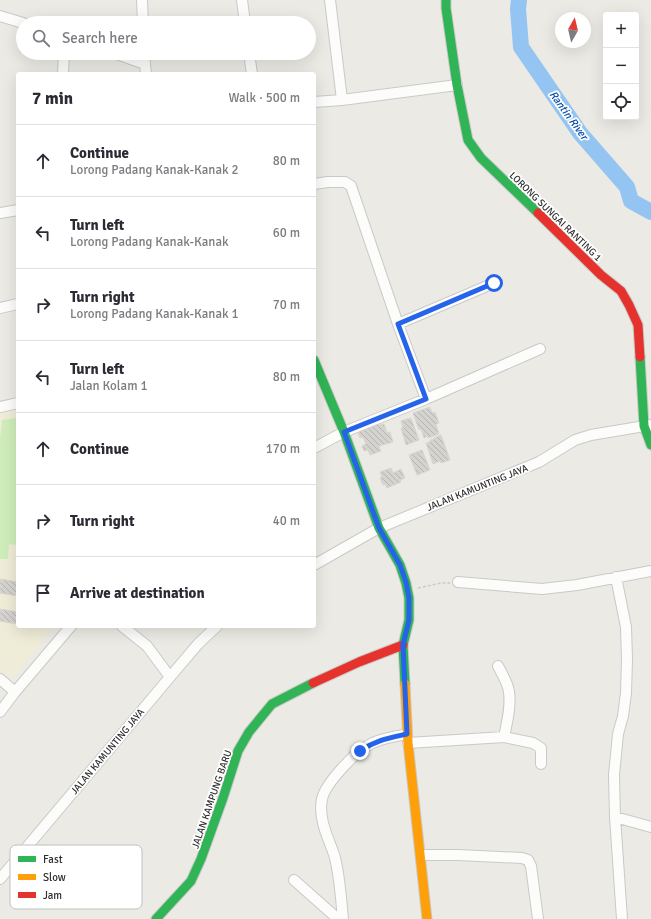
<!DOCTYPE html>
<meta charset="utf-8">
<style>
body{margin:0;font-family:Signika,sans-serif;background:#f2f2f3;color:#2b2b33}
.controls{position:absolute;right:12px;top:12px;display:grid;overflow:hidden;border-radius:4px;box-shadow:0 4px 16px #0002}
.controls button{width:36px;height:36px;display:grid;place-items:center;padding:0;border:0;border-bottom:1px solid #e1e1e2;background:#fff;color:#2b2b33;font:20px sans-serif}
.compass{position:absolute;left:555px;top:12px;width:36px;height:36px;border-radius:50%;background:#fff;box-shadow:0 4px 16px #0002;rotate:8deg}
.stop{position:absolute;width:12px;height:12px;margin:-9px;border:3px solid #2563eb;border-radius:50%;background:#fff}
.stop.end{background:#2563eb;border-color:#fff;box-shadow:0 1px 4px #0008}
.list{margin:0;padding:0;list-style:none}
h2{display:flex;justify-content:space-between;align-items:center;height:52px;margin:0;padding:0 16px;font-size:17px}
h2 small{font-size:13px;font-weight:400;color:#7c7c81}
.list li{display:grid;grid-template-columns:26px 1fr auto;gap:12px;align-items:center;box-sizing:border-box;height:72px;padding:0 16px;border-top:1px solid #e1e1e2}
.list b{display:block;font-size:15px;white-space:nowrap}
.list p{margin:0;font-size:13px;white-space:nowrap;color:#7c7c81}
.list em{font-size:13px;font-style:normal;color:#7c7c81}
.icon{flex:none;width:22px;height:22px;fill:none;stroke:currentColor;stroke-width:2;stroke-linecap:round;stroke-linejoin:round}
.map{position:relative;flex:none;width:651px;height:919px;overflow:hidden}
.search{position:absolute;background:#fff;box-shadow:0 4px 16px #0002;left:16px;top:16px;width:300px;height:44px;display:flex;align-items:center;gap:10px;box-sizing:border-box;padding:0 14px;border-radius:22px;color:#7c7c81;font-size:15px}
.panel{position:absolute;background:#fff;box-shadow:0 4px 16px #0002;left:16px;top:72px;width:300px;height:556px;border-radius:4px}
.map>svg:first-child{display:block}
.education{fill:#efecd8}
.pitch{fill:#ceedb9}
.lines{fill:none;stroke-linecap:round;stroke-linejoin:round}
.river{stroke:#94c4f1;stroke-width:16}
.building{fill:url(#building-back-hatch);stroke:#d7d6d0}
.street-casing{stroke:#cac9c9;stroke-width:12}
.fast-casing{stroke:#cac9c9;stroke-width:11}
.slow-casing{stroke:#cac9c9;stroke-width:11}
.jam-casing{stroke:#cac9c9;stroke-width:11}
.path{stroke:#cacac9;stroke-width:1.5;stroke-dasharray:3 2;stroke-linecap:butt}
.street{stroke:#fcfcfb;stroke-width:10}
.fast{stroke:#30b455;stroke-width:9}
.slow{stroke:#ff9f0a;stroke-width:9}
.jam{stroke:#e5322d;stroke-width:9}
.route{stroke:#2563eb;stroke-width:5}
.labels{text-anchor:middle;stroke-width:3.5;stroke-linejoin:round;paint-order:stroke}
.street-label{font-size:10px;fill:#2e2e2e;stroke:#fff}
.water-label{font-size:11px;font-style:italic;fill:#054dab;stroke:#fff}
.key{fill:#fff;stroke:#c0c0c0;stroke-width:1}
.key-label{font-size:11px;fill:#2e2e2e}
</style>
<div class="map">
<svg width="651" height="919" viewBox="0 0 651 919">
<defs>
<pattern id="building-back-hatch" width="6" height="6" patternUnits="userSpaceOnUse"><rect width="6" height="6" fill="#d5d3cf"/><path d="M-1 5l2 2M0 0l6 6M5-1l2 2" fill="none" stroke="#b7b5b2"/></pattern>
</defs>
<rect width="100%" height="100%" fill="#eceae4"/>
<!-- education -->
<path class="education" d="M18 409V626H54L15 676H7L0 670V412Z"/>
<!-- pitch -->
<path class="pitch" d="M18 418V545L9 544 8 559H0V440L2 420Z"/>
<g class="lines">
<!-- river -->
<path class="river" d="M519 0 518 9 521 47 580 133 627 187 631 201 651 212"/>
</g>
<!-- building -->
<path class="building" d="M430 407 432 413 435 412 439 423 436 424 439 434 428 438 427 436 424 438 421 429 419 430 413 413Z
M411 418 419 440 406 445 401 428H403L401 421Z
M377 421 379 425 384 424 387 433 390 432 393 442 379 446 381 451 370 455 368 450 364 451 362 446 366 444 363 437 360 438 358 432 367 429 365 425Z
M441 435 450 460 441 463 440 461 433 464 426 443 430 442V440L434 439V438Z
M422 450 430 470 417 475 409 455Z
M391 468 393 473 401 469 405 478 400 480 401 482 387 488 385 484 383 485 380 478 382 477 380 472Z
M0 579 18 582V596L0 593Z
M0 609 18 612V624L0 621Z"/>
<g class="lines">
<!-- street casing -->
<g class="street-casing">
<path id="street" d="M142 0 143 23
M242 0 245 23
M330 0 342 100
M0 16 23 23
M114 53 145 64
M144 53 146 74
M249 53 252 74
M63 74 64 53
M314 102 342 100 457 85
M314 184 328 182H345L351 186 398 324 426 399
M0 213 18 210
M0 308 18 304
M398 324 494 283
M0 407 18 403
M314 448 344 432 426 399 540 349
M314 565 379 528 539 462 575 440 591 435 651 425
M616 577 626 627 627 659 626 693 623 716 618 734 614 775 615 817 622 919
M458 582 542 589 577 585 651 571
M122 626 147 646 170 677
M498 666C502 674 508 683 509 692 511 707 507 722 504 737
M0 679 15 692
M0 712 15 692 71 626
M408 743 504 737 533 743 541 748V764
M615 817 651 827
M421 855H458L522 858 528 860 531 866 538 919
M0 879 170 677 198 644 217 626
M294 880 338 919
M343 919C341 899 340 878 335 858 334 853 331 847 329 841 324 829 319 813 322 799 325 784 355 752 369 745 380 738 395 737 407 734"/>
</g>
<!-- fast casing -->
<g class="fast-casing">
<path id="fast" d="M446 0V8L457 85 468 140 481 158 538 213
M640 357 644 426 651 445
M314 360 344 432 379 528 400 565 406 583 409 598V620L403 645 405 684
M156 919 191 881 201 859 223 798 238 751 249 732 272 704 313 683"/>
</g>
<!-- slow casing -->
<g class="slow-casing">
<path id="slow" d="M405 684 408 743 427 919"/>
</g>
<!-- jam casing -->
<g class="jam-casing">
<path id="jam" d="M538 213 601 275 621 291 629 305 638 325 640 357
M313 683 359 662 403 645"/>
</g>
<!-- path -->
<path class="path" d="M418 588 441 583H450"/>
<!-- street -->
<use href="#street" class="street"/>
<!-- fast -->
<use href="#fast" class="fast"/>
<!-- slow -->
<use href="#slow" class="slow"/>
<!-- jam -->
<use href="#jam" class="jam"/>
</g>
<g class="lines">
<!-- route -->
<path class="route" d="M360 751C376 740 389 738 407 734L403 645 409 620V598L406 582 400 565 379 528 344 432 426 399 398 324 494 283"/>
</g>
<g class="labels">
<!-- street labels -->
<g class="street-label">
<text transform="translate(556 216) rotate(44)" y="4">LORONG SUNGAI RANTING 1</text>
<text transform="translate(477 487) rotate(-22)" y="4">JALAN KAMUNTING JAYA</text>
<text transform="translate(107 751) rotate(-50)" y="4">JALAN KAMUNTING JAYA</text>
<text transform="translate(211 799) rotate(-71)" y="4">JALAN KAMPUNG BARU</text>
</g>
<!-- water labels -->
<g class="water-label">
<text transform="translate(569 115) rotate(54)" y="4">Rantin River</text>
</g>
</g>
<!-- legend -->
<rect x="10" y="845" width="132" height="64" rx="6" class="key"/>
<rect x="18" y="856" width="18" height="6" fill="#30b455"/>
<rect x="18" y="874" width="18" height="6" fill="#ff9f0a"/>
<rect x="18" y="892" width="18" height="6" fill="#e5322d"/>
<g class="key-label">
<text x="43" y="863">Fast</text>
<text x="43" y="881">Slow</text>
<text x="43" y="899">Jam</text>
</g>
</svg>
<div class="controls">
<button>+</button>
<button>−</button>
<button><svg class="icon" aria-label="locate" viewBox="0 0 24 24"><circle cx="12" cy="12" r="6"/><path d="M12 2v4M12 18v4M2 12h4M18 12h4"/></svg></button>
</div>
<svg class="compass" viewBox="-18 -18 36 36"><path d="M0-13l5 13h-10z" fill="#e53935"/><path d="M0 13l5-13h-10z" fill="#7c7c81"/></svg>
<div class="stop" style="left:494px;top:283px"></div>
<div class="stop end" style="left:360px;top:751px"></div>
<div class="search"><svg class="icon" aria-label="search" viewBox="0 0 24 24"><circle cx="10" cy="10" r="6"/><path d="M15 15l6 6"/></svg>Search here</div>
<section class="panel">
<h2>7 min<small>Walk · 500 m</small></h2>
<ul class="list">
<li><svg class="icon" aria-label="ahead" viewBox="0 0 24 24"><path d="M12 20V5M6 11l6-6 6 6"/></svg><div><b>Continue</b><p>Lorong Padang Kanak-Kanak 2</p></div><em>80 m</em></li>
<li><svg class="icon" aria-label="left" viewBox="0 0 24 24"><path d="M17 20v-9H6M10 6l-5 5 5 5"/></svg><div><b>Turn left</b><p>Lorong Padang Kanak-Kanak</p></div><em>60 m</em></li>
<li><svg class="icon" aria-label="right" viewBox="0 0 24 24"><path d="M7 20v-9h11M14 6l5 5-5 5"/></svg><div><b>Turn right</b><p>Lorong Padang Kanak-Kanak 1</p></div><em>70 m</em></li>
<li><svg class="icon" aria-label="left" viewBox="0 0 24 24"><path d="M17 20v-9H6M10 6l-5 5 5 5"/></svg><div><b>Turn left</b><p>Jalan Kolam 1</p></div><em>80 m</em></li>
<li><svg class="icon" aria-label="ahead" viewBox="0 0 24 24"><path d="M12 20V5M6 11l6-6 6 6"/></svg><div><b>Continue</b></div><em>170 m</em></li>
<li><svg class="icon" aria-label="right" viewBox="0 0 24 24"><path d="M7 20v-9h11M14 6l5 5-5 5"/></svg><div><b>Turn right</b></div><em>40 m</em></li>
<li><svg class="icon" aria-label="arrive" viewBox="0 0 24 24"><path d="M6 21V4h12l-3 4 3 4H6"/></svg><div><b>Arrive at destination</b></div></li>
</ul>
</section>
</div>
